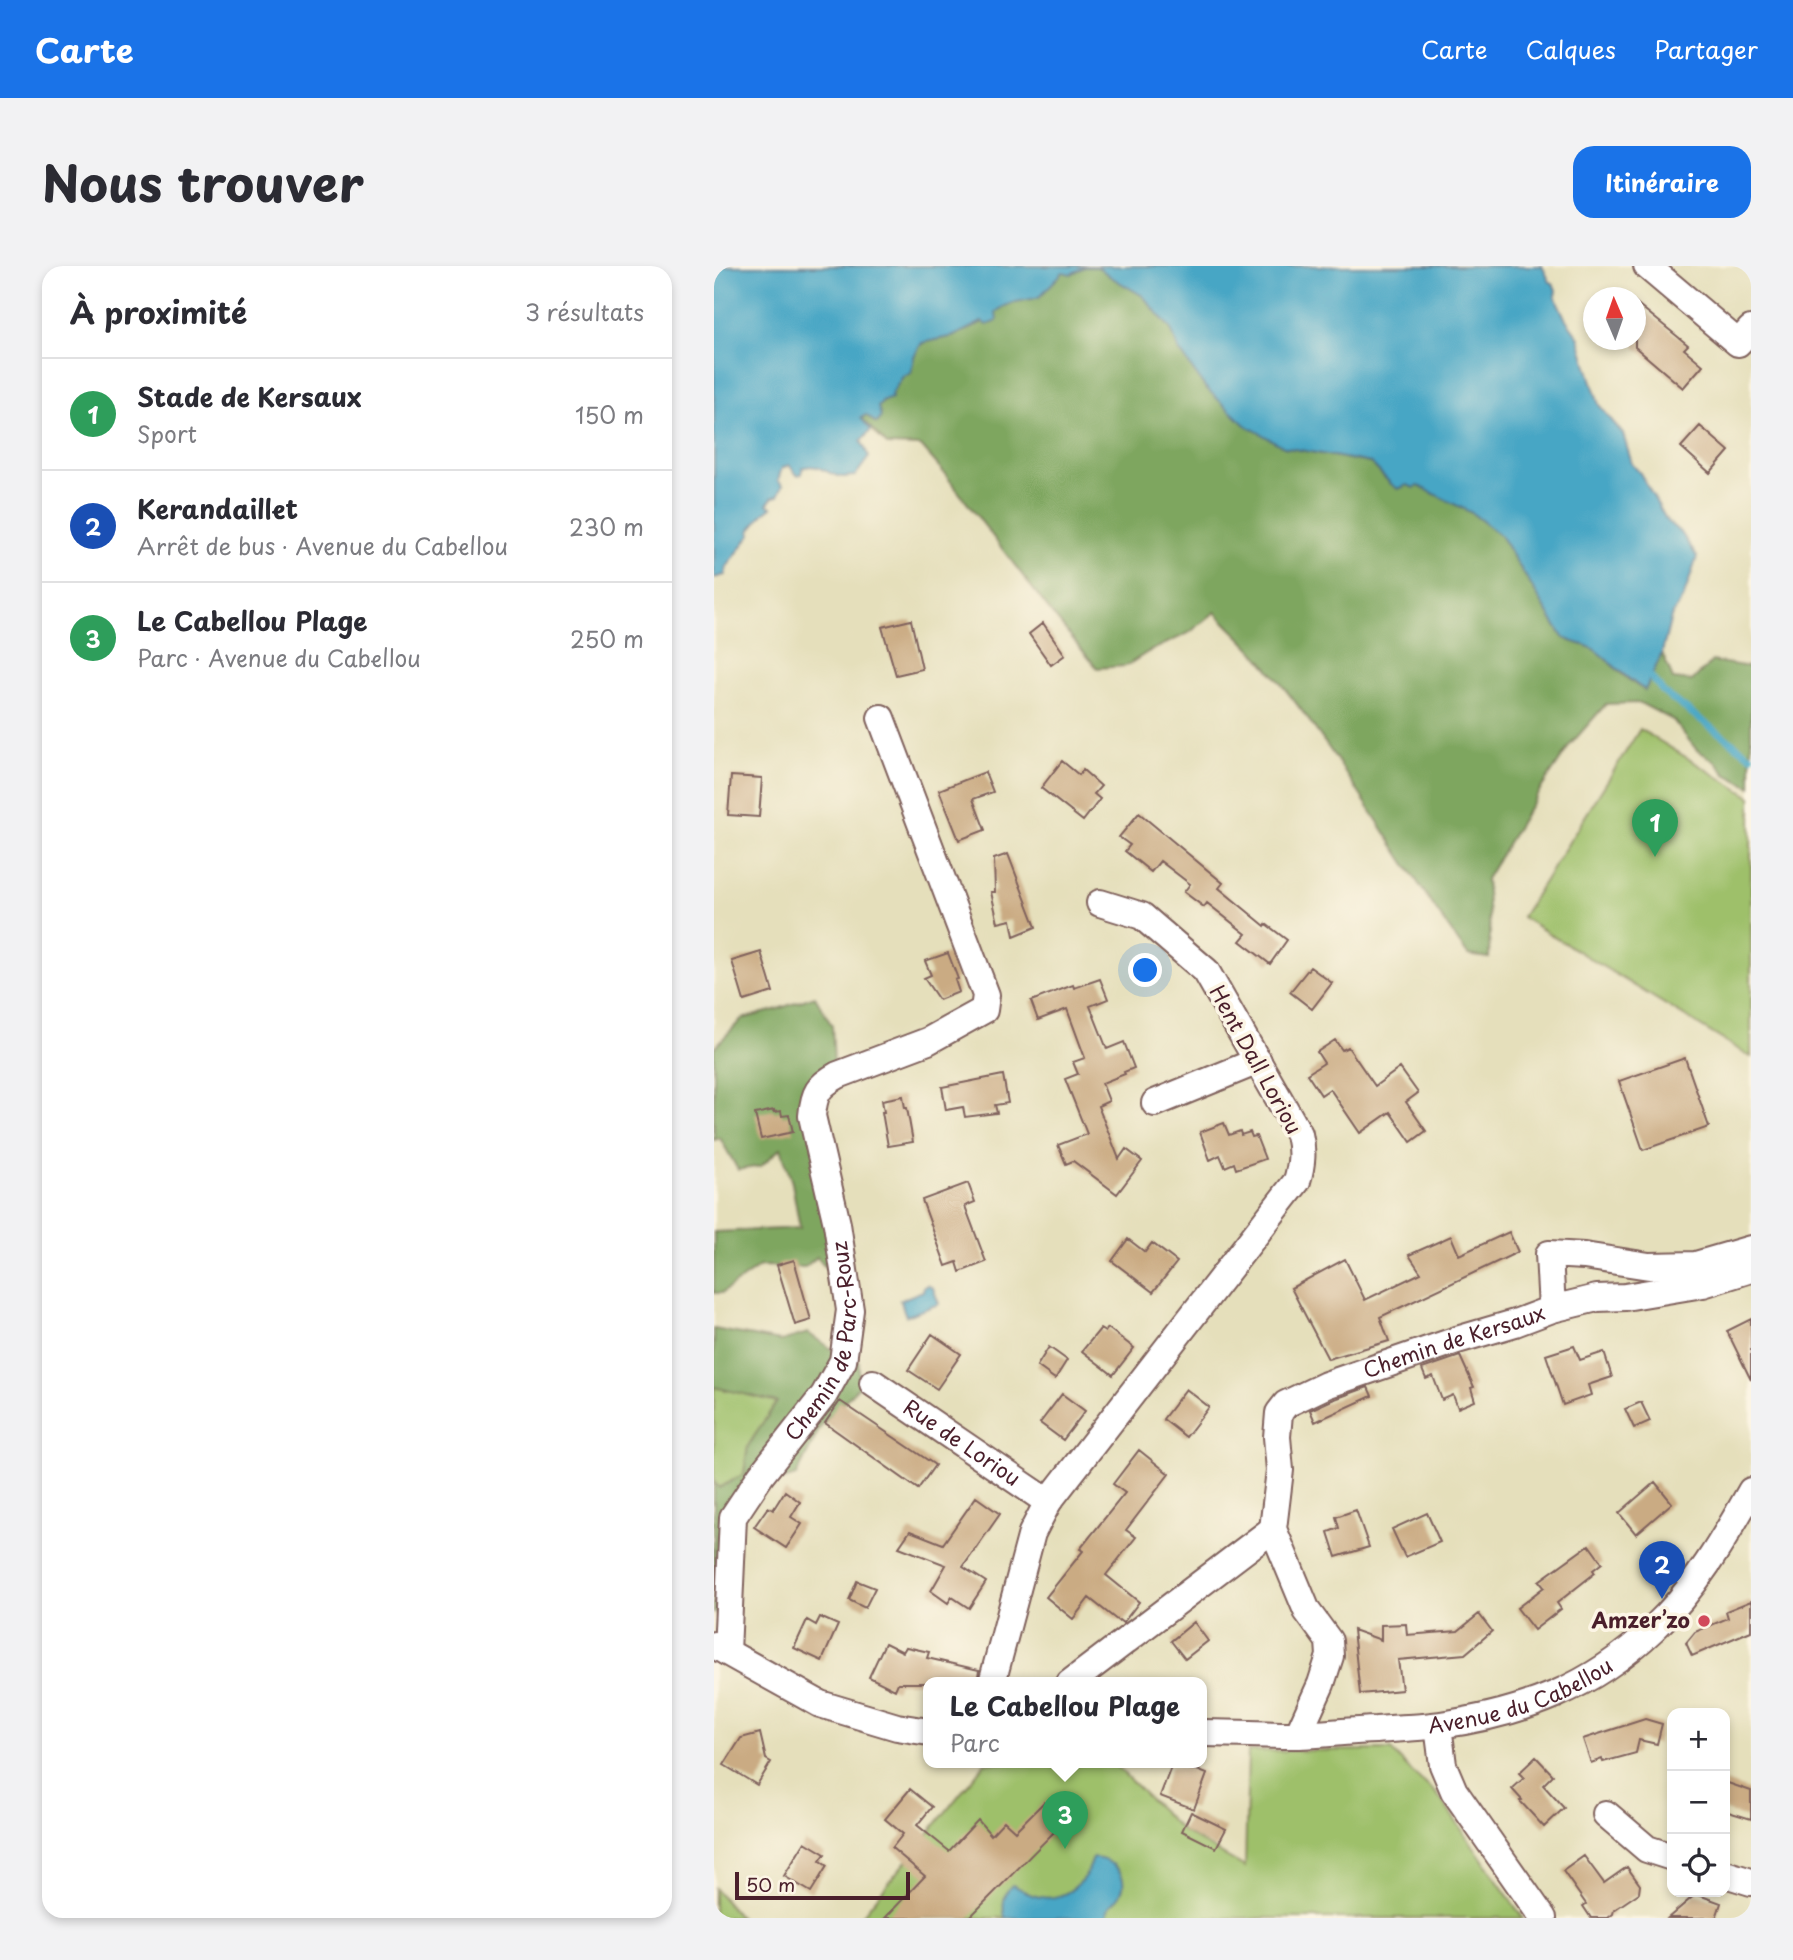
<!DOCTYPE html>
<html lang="fr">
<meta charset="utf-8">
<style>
body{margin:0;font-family:"Playpen Sans",sans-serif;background:#f2f2f3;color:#2b2b33}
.controls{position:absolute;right:21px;bottom:21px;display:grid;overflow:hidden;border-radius:14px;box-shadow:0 4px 10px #0003}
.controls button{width:63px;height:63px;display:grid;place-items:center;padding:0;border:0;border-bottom:2px solid #e1e1e2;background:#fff;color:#2b2b33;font:35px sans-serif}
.compass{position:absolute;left:869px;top:21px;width:63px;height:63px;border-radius:50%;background:#fff;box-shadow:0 4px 10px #0003;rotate:358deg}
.scale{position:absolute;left:21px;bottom:18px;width:175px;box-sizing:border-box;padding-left:7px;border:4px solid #4a1f2b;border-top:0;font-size:19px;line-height:24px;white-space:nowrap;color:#4a1f2b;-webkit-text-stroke:5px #fcf5e5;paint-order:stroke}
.you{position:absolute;left:432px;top:705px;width:24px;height:24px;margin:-18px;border:5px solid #fff;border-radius:50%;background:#1a73e8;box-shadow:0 0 0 10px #1a73e833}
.badge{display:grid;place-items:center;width:46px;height:46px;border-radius:50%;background:#1a73e8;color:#fff;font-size:23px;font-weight:700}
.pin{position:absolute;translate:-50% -58px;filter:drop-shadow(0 2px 4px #0008)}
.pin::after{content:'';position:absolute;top:37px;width:24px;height:21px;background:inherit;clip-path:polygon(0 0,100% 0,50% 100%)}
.popup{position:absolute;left:209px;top:1411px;width:284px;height:91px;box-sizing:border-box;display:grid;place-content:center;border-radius:14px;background:#fff;filter:drop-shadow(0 2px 5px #0005);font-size:23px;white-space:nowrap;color:#7c7c81}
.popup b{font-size:26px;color:#2b2b33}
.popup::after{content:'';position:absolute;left:50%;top:100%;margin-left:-14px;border:14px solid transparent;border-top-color:#fff}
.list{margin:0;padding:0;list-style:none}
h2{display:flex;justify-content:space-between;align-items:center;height:91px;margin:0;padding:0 28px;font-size:30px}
h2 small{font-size:23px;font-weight:400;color:#7c7c81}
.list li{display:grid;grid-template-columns:46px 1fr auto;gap:21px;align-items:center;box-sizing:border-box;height:112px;padding:0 28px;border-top:2px solid #e1e1e2}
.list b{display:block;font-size:26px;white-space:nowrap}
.list p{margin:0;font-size:23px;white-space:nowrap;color:#7c7c81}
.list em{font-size:23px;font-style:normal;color:#7c7c81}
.icon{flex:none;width:38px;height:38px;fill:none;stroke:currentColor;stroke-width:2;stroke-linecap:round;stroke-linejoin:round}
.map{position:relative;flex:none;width:1037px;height:1652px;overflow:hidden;border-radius:21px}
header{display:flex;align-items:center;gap:42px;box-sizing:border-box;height:98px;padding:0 35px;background:#1a73e8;color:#fff}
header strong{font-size:33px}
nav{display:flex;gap:38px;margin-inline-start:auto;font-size:24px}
.intro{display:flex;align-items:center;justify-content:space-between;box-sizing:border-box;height:168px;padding:0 42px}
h1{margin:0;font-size:49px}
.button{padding:18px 32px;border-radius:21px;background:#1a73e8;color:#fff;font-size:24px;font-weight:700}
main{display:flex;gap:42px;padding:0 42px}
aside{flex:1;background:#fff;border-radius:21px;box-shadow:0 4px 10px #0003}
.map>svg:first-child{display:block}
.green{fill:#9ec06a;stroke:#74704a;stroke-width:2}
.forest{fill:#7ea65e;stroke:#646244;stroke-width:2}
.water{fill:#46a6c5;stroke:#486278;stroke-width:2}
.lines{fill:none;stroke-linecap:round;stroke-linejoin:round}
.stream{stroke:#46a6c5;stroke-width:7}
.building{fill:#caab83}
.minor-casing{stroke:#80625d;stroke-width:30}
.minor{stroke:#fff;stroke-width:26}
.poi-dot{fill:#d1495b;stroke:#fcf5e5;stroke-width:2.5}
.labels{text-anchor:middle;stroke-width:7;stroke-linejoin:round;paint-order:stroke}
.street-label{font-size:21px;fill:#4a1f2b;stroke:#fcf5e5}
.poi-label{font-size:21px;font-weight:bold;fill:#4a1f2b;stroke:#fcf5e5;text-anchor:end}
</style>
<header>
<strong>Carte</strong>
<nav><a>Carte</a><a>Calques</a><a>Partager</a></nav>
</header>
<div class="intro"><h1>Nous trouver</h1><a class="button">Itinéraire</a></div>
<main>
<aside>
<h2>À proximité<small>3 résultats</small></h2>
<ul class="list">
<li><span class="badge" style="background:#2e9e5b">1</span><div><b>Stade de Kersaux</b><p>Sport</p></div><em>150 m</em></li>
<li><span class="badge" style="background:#1a4fb4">2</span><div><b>Kerandaillet</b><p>Arrêt de bus · Avenue du Cabellou</p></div><em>230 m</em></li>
<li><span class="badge" style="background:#2e9e5b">3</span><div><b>Le Cabellou Plage</b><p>Parc · Avenue du Cabellou</p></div><em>250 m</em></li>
</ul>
</aside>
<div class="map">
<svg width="1037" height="1652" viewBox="0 0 1037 1652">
<rect width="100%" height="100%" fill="#fcf5e5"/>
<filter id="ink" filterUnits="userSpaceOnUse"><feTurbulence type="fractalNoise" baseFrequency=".0143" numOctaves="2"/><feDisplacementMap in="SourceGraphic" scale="14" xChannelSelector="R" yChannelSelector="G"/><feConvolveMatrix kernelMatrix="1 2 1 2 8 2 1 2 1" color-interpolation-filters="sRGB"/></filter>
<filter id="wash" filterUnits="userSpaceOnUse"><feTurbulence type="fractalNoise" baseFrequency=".00686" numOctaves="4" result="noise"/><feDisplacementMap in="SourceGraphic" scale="28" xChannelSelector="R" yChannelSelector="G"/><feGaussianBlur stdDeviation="1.57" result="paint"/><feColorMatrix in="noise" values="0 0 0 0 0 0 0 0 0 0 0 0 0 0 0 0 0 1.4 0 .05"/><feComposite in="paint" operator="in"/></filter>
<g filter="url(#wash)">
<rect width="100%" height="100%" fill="#e5dfbb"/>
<!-- green -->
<path class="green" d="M926 463 1037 531V791L808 651Z
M0 1121 63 1135 34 1180 30 1208 5 1222 0 1216Z
M677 1484 698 1506 723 1528 809 1652H146L271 1497H399L468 1565 531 1601 534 1485Z
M0 1622 26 1652H0Z"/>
<!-- forest -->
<path class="forest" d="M370 1H384L397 11 429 30 457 63 465 84 570 181 657 197 677 218 705 219 758 247 786 269 849 371C859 378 871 377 881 384 898 397 912 415 931 424L948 387 959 413 978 415 998 395 1037 401V521L1013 509 1002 496 982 483 959 454 926 437 892 438 856 479 824 527 772 613 776 665 775 692 754 689C683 593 627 487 549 396 535 379 517 363 501 346L475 367 434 386 412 400 383 402 339 349 227 203 207 180 173 179 147 152 152 149 162 157 163 141 177 129 189 110 197 107 200 90 208 77 240 70 269 56 290 39 309 33 325 31 349 5 357 8Z
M101 730 118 760 120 797 111 834 120 890 129 1023 103 991 91 1001 46 1000 8 1027H0V966L86 962 78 917 67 882 47 900 24 904 6 872 0 874V782L28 753 64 743Z
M0 1063 67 1075 94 1067 117 1083 145 1096V1120L107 1160 82 1210 49 1220 26 1253 4 1347 0 1346V1216L5 1222 30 1208 34 1180 63 1136 0 1121Z"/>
<!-- water -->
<path class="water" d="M0 0H828L836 16 839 17 842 24 841 30 851 52 864 70 885 139 909 168 918 198 926 207 953 255 968 268 983 291 970 330 957 351 948 387 931 424C912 413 898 397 881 384 871 377 859 378 849 371L786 269 758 247 705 220 700 222 693 219 684 223 677 218 657 197 570 181 530 158 491 121 465 84 457 63 429 30 397 11 384 1H370L357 8 349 6 325 31C309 36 296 34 282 46L283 55 273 59 268 56 240 70 208 77 200 90 197 107 189 110 177 129 178 132 169 135 164 141 167 150 165 155 162 157 152 149 147 152 157 164 147 175 155 191 141 210C137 210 133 211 129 211 114 210 104 195 88 202V208L83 209 75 199 68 202 64 214 69 219 64 230 59 231 53 238 58 241 50 247 36 264 37 268 13 301 11 309 0 312Z
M214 1019 219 1022 225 1038 192 1050 186 1034 209 1025 210 1021Z
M379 1592C398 1593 417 1608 406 1629 404 1634 398 1636 395 1641 393 1644 394 1648 393 1652H291C288 1641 289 1627 298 1619 305 1621 310 1626 318 1629 347 1639 371 1619 379 1592Z"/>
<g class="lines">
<!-- stream -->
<path class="stream" d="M932 405 951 428 1037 490"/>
</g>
<g id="blocks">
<!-- building -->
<path class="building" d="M921 36 974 79 970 83 989 99 969 122 921 81Z
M986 160 1015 185 996 207 967 181Z
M197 354 208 403 182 409 168 361Z
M329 357 351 389 337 399 315 368Z
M348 495 365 509 369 504 387 520 380 528 386 533 369 555 327 522Z
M271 506 279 526 259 533 271 564 245 574 225 524Z
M17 510 48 512 45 551 14 549Z
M425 547 509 617 505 622 551 660 552 658 573 674 556 698 526 675 532 668 493 637 490 641 470 626 476 618 446 595 437 606 411 585 416 579 405 571Z
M294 588 322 661 300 670 297 654 284 657 277 626H281L280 593Z
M47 686 59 726 30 735 18 695Z
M234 687 244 713 241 714 245 726 225 734 210 712 217 709 211 695Z
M596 701 618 717 598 743 576 726Z
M386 713 394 733 376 740 393 783 410 776 420 802 410 806 411 808 388 817 395 835 384 840 405 893 412 883 428 895 403 928 359 895 352 898 344 879 373 868 351 813 364 808 359 796 371 792 353 743 324 754 317 735 359 719 360 722Z
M621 774 628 784 634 781 661 820 686 802 704 827 692 836 712 865 697 876 676 846 646 867 616 823 607 829 593 808 610 797 603 786Z
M971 792 995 861 929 884 905 815Z
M289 809 294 837 281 839 283 847 251 851 249 841 232 844 228 821Z
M189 830 191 842H193L199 876 174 880 168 846H170L168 834Z
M60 844V846L67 845 68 850 75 849 79 866 47 873 41 848Z
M510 857 515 869 526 865 527 869 536 866 538 871 542 870 551 893 522 903 520 897 511 901 506 889 496 894 486 866Z
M254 917 261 936 251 940 272 996 246 1006 243 996 232 1000 208 934Z
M795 966 804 986 666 1051 675 1075 614 1093 577 1022 631 993 651 1034 707 1007 695 989 737 970 745 989Z
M414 973 431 986 438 977 463 996 439 1026 398 995Z
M80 994 97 1054 81 1059 63 999Z
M1037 1053V1114L1013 1065Z
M394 1062 420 1082 399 1109 368 1085 386 1063 391 1066Z
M218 1068 247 1088 223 1123 194 1104Z
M860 1080 866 1094 890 1086 898 1111 874 1119 877 1129 849 1139 832 1089Z
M335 1081 353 1094 341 1113 323 1100Z
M746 1090 760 1121 757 1122 761 1135 744 1142 739 1129 728 1134 719 1110 712 1113 708 1103Z
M654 1121 658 1130 601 1156 596 1144 618 1134Z
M472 1123 495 1141 472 1171 449 1153Z
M348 1128 371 1145 349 1174 326 1157Z
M126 1135 221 1199 204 1223 111 1157Z
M927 1136 936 1155 920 1162 911 1143Z
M425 1184 455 1208 412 1264 422 1271 392 1309 425 1336 409 1357 405 1354 404 1355 375 1332 359 1353 332 1331 369 1285 366 1283 411 1227 399 1218Z
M941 1216 958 1237 922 1268 905 1247Z
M71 1225 86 1236 77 1251 88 1258 72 1282 40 1261 54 1241 59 1244Z
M262 1231 286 1248 249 1301 272 1316 255 1342 238 1331 234 1337 217 1325 232 1299 185 1281 196 1265 229 1278Z
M642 1244 655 1281 622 1291 614 1266 625 1262 622 1251Z
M713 1247 726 1276 691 1291 678 1263Z
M875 1279 888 1297 879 1304 881 1307 843 1337 847 1343 820 1364 803 1342 830 1321 825 1315Z
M143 1315 161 1322 151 1342 135 1334Z
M1037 1335V1365L978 1390 972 1377 981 1366 1014 1352 1012 1345Z
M765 1348 778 1365 751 1388 684 1394 688 1424 646 1428 639 1364 667 1374V1359L692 1358 693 1369 744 1365Z
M106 1351 124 1359 108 1395 80 1382 93 1354 102 1359Z
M480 1356 494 1375 471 1393 457 1375Z
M171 1377 189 1386 192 1381 215 1386 213 1392 265 1404 263 1417H184L181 1424 155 1411Z
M931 1453 948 1458 943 1478 925 1474 922 1487 889 1496 888 1493 877 1497 869 1473Z
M46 1467 52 1493 57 1496 43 1519 10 1499 27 1472Z
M822 1491 839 1509 829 1519 850 1542 830 1561 806 1535 808 1534 798 1523 810 1512 805 1507Z
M457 1501 483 1504 493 1508 480 1543 446 1530Z
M1011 1516 1037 1525V1553L1011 1545Z
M196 1523 218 1541 203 1559 235 1585 264 1554 277 1569 290 1555 301 1565 330 1536 350 1556 255 1652H171L211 1610 178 1582 189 1568 171 1553Z
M477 1546 512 1563 502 1582 468 1565Z
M91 1576 111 1588 106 1595 113 1600 97 1626 70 1610Z
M870 1590 890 1617 913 1601 926 1619 925 1627 900 1644 899 1648 894 1652H877L869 1640 872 1638 849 1605Z
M982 1628 1007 1637 1002 1652H954Z"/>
</g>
</g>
<g filter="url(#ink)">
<use href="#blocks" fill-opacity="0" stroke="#80625d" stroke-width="2"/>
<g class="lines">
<!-- minor casing -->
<g class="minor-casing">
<g id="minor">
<path d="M933 0 1024 77 1037 63"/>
<path d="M441 837 544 795"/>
<path d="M838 1043 835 988 870 990 935 1000 982 999 1037 983"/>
<path id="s1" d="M159 1117 334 1236"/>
<path d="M0 1379 106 1438 183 1461 215 1466"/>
<path id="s2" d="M13 1386 19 1251 47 1209 110 1129 129 1095 136 1044 123 958 98 850C100 827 104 820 124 809L214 775 270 744 272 729 167 452"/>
<path d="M278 1417 318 1267 334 1236 583 915C588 898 589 885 585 868L492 705 428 650 386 637"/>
<path d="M356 1417 559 1263"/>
<path d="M724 1460 729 1499 740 1525 829 1652"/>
<path id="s3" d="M488 1467C519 1467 551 1469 583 1469 609 1468 636 1465 662 1464 683 1462 705 1462 726 1459 810 1447 877 1422 939 1363 980 1325 1010 1273 1037 1225"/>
<path id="s4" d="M584 1469 607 1418 616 1390 615 1375 593 1345 559 1263 566 1204 563 1171 565 1147 572 1138 612 1119 743 1074 801 1057 838 1043 883 1032 911 1031 989 1018 1037 1003"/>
<path d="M892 1548 933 1583 958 1591"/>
<path d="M1011 1608 1037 1616"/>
</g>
</g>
<!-- minor -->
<use href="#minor" class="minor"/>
</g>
</g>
<!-- markers -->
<circle class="poi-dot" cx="990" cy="1355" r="7"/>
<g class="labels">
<!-- street labels -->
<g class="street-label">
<text transform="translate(541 794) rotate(61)" y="7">Hent Dall Loriou</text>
<text dy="7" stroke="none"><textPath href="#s2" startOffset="340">Chemin de Parc-Rouz</textPath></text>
<text dy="7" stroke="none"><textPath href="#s4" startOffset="534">Chemin de Kersaux</textPath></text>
<text dy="7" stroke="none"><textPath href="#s1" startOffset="107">Rue de Loriou</textPath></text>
<text dy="7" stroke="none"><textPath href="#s3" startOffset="324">Avenue du Cabellou</textPath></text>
</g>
<!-- poi labels -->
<g class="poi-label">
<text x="976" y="1362">Amzer’zo</text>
</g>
</g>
</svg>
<div class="controls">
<button>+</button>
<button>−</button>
<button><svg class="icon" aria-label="locate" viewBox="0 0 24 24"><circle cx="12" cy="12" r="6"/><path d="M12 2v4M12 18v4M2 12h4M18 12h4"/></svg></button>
</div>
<svg class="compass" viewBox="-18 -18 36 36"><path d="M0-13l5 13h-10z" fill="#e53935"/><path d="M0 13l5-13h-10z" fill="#7c7c81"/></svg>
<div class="scale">50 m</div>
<div class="you"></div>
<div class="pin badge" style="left:941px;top:591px;background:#2e9e5b">1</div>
<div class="pin badge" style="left:948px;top:1333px;background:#1a4fb4">2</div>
<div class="pin badge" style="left:351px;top:1583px;background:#2e9e5b">3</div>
<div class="popup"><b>Le Cabellou Plage</b>Parc</div>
</div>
</main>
